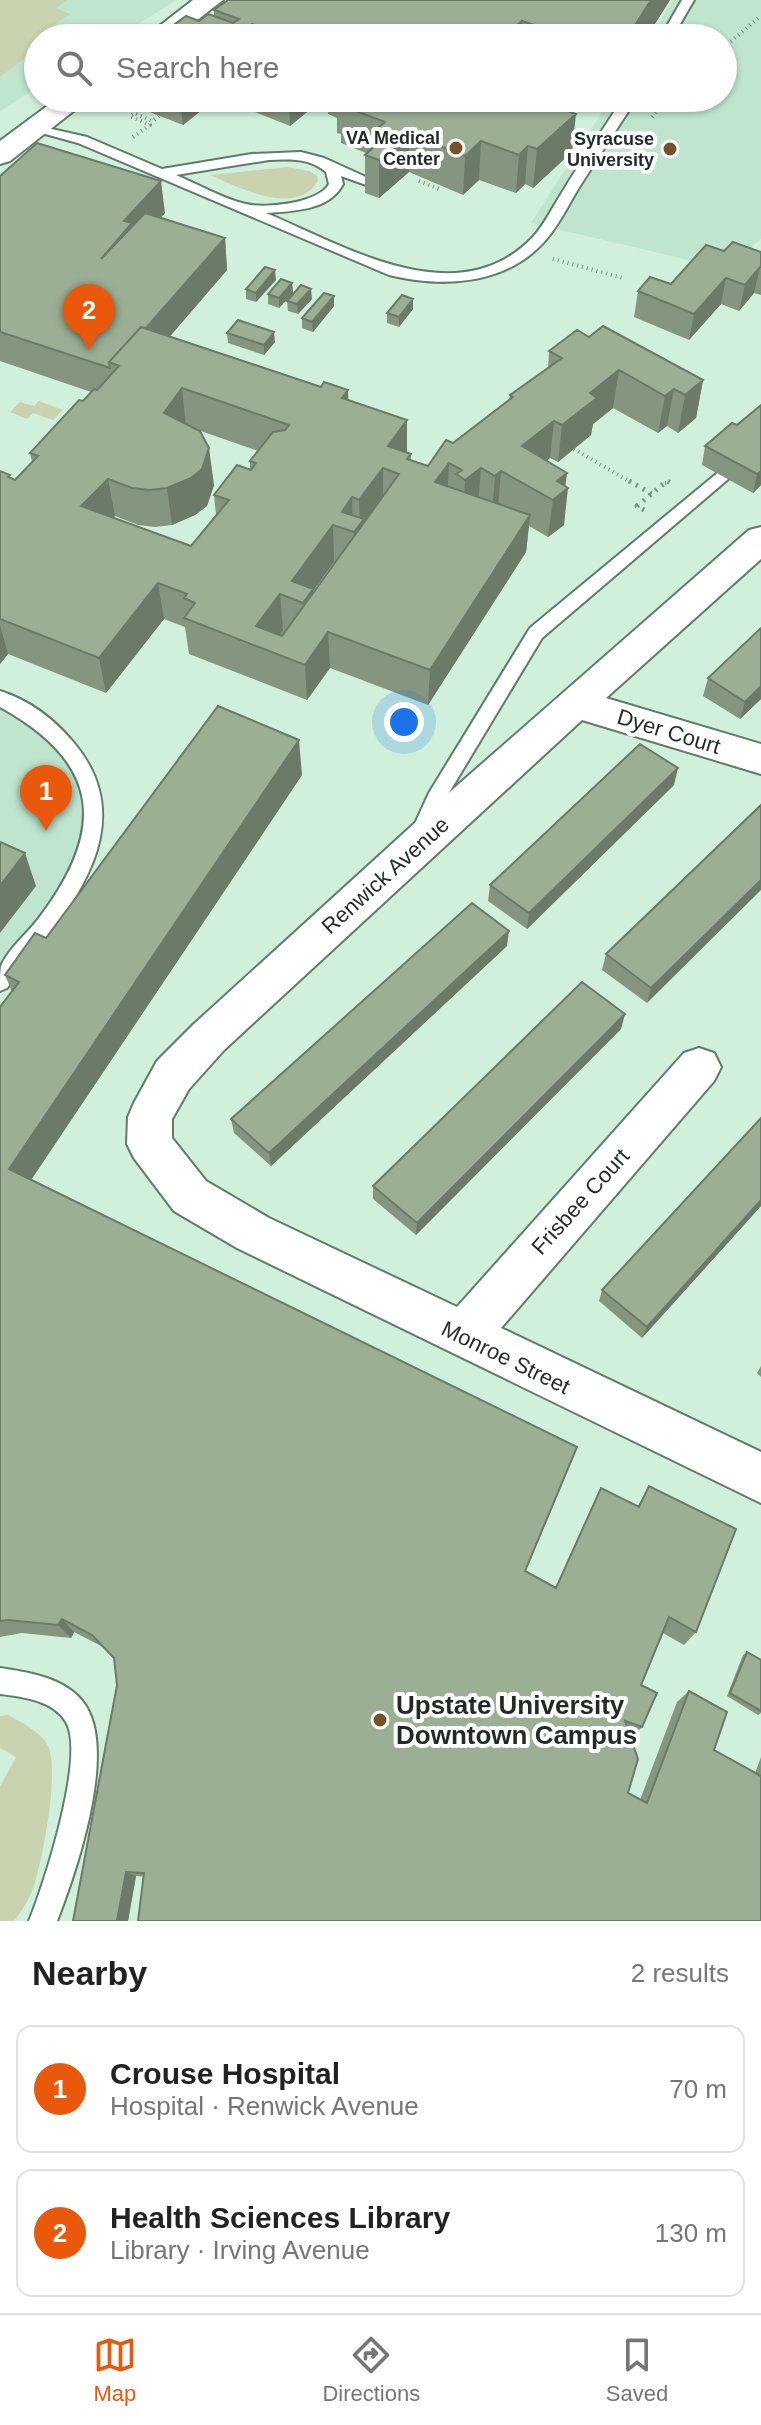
<!DOCTYPE html>
<meta charset="utf-8">
<style>
body{margin:0;font-family:Arial,sans-serif;background:#f6f6f6;color:#222}
.you{position:absolute;left:404px;top:722px;width:28px;height:28px;margin:-20px;border:6px solid #fff;border-radius:50%;background:#1a73e8;box-shadow:0 0 0 12px #1a73e833}
.badge{display:grid;place-items:center;width:52px;height:52px;border-radius:50%;background:#ea580c;color:#fff;font-size:26px;font-weight:700}
.pin{position:absolute;translate:-50% -66px;filter:drop-shadow(0 2px 4px #0008)}
.pin::after{content:'';position:absolute;top:42px;width:28px;height:24px;background:inherit;clip-path:polygon(0 0,100% 0,50% 100%)}
.list{margin:0;padding:0;list-style:none}
h2{display:flex;justify-content:space-between;align-items:center;height:104px;margin:0;padding:0 32px;font-size:34px}
h2 small{font-size:26px;font-weight:400;color:#767676}
.list li{display:grid;grid-template-columns:52px 1fr auto;gap:24px;align-items:center;box-sizing:border-box;height:128px;margin:0 16px 16px;padding:0 16px;border:2px solid #e0e0e0;border-radius:16px}
.list b{display:block;font-size:30px;white-space:nowrap}
.list p{margin:0;font-size:26px;white-space:nowrap;color:#767676}
.list em{font-size:26px;font-style:normal;color:#767676}
.icon{flex:none;width:44px;height:44px;fill:none;stroke:currentColor;stroke-width:2;stroke-linecap:round;stroke-linejoin:round}
.map{position:relative;flex:none;width:761px;height:1921px;overflow:hidden}
.search{position:absolute;background:#fff;box-shadow:0 2px 6px #0004;left:24px;right:24px;top:24px;height:88px;display:flex;align-items:center;gap:20px;box-sizing:border-box;padding:0 28px;border-radius:44px;color:#767676;font-size:30px}
.sheet{height:392px;background:#fff}
nav{display:flex;justify-content:space-around;align-items:center;box-sizing:border-box;height:112px;border-top:2px solid #e0e0e0;background:#fff;font-size:22px;color:#767676}
nav a{display:grid;justify-items:center;gap:4px}
nav .on{color:#ea580c}
.map>svg:first-child{display:block}
.built{fill:#bfe5ce}
.green{fill:#c9d3b0}
.lines{fill:none;stroke-linecap:round;stroke-linejoin:round}
.service-casing{stroke:#5f7c6a;stroke-width:4}
.minor-casing{stroke:#5f7c6a;stroke-width:4}
.path-far1{stroke:#7b9284;stroke-width:4;stroke-dasharray:1 4;stroke-linecap:butt}
.path{stroke:#7b9284;stroke-width:5;stroke-dasharray:2 6;stroke-linecap:butt}
.service{fill:#fff;fill-rule:evenodd}
.minor{fill:#fff;fill-rule:evenodd}
.wall{fill:#859680;fill-rule:evenodd}
.shaded-wall{fill:#6c7a68}
.building{fill:#9baf95;stroke:#6c7a68;stroke-width:2;fill-rule:evenodd}
.poi-dot{fill:#76522c;stroke:#fff;stroke-width:3}
.labels{text-anchor:middle;stroke-width:8;stroke-linejoin:round;paint-order:stroke}
.far-poi-label{font-size:18px;font-weight:bold;fill:#1f2b24;stroke:#fff;text-anchor:end}
.street-label{font-size:22px;fill:#1f2b24;stroke:#fff}
.near-poi-label{font-size:26px;font-weight:bold;fill:#1f2b24;stroke:#fff;text-anchor:start}
</style>
<div class="map">
<svg width="761" height="1921" viewBox="0 0 761 1921">
<rect width="100%" height="100%" fill="#d0f0dc"/>
<!-- built -->
<path class="built" d="M0 0H176L116 38H38V87L0 111Z
M673 0H761V239L727 269 531 223 611 98H723V38H649Z
M0 698 51 729 94 812 73 888 0 982Z"/>
<!-- green -->
<path class="green" d="M0 0H67L56 8 70 14 54 25 48 38H38V48L0 77Z
M288 167 309 171 317 176 318 181C296 218 238 187 210 175Z
M39 401 63 410 53 420 33 413 27 419 10 412 20 402 34 406Z
M8 1715C21 1722 39 1731 47 1744 61 1767 42 1863 33 1889 28 1901 22 1911 14 1921H0V1787L16 1757 0 1748V1716Z"/>
<g class="lines">
<!-- service casing -->
<g class="service-casing">
<path id="service" d="M682 0H694L672 38H660Z
M623 98H637C618 127 599 156 580 186 568 205 559 226 543 243 504 285 442 288 389 275L78 143 27 129 34 125 87 137 162 169 252 154 301 152 324 158 379 183 372 187 341 176 343 184C329 211 293 211 266 213 345 246 458 316 533 237 545 224 553 206 563 191 582 159 604 129 623 98ZM269 160C290 159 310 158 326 172L329 184C319 203 265 209 246 204 223 199 198 184 176 175Z
M761 437V451L542 638 444 801 428 835H414L412 830 429 793 530 628Z
M0 691C29 700 55 720 74 743 147 830 62 919 7 988L0 991C0 984 0 972 1 966 8 949 28 933 39 918 107 828 101 763 0 707Z
M0 1668C28 1672 65 1678 83 1702 119 1748 76 1872 57 1921H29C44 1885 86 1755 66 1722 53 1700 23 1697 0 1694Z"/>
</g>
<!-- minor casing -->
<g class="minor-casing">
<path id="minor" d="M193 0H223L174 38H144Z
M58 98H90L10 161 0 164V141Z
M761 527V559L606 698 761 744V774L582 720 224 1050 189 1089 172 1119V1138L206 1181 269 1218 457 1307 684 1053 699 1048 714 1053 721 1067 714 1081 501 1328 761 1452V1503L237 1248 174 1211 134 1158 127 1144 128 1117 134 1103 157 1061 194 1024 427 812 749 530Z"/>
</g>
<!-- path-far1 -->
<path class="path-far1" d="M723 48 761 16
M652 117 665 98
M133 137 150 125 130 116 134 113 152 121 159 116
M419 181 439 189
M553 259 623 278
M574 449 632 483
M665 483H670"/>
<!-- path -->
<path class="path" d="M629 481 652 494
M644 510 637 506 667 481 673 484"/>
<!-- service -->
<use href="#service" class="service"/>
<!-- minor -->
<use href="#minor" class="minor"/>
</g>
<!-- wall -->
<path class="wall" d="M228 0H670L646 38H156L199 21 214 16V10Z
M125 98H217L183 125 126 103Z
M254 98H324L290 126 255 112Z
M328 98H532L572 152 533 188 525 184 516 193 479 180 463 195 409 172 379 198 365 193V155L366 153 341 143V134L337 133V118L328 114Z
M0 176 165 213 160 218 225 238 227 270 170 336 349 400 407 453 411 454V461L428 466 453 443 509 400 510 395 548 368 549 351 589 337 703 380 696 418 678 433 667 426 658 433 613 408 593 424 591 435 558 462 550 458 547 460 566 486 564 525 548 537 529 526 526 552 428 705 330 668 307 700 189 654 185 627 164 619 106 693 8 654 0 664V471L15 480 32 462 30 453 91 392 0 361ZM195 429 258 451 250 461V469L214 495 216 515 191 546 113 518 115 516 138 525 155 527 172 525 195 515 207 506 214 485ZM334 562H336L313 593V591Z
M761 252V295L754 293 739 311 721 304 689 340 634 317 638 291 671 284Z
M276 280 256 302 246 299V289Z
M292 283 293 293 279 308 268 304V294Z
M312 299 298 314 288 311 287 301Z
M413 299V309L399 327 387 323V313Z
M334 306 313 332 302 328V318Z
M227 333 275 342 264 355 228 343Z
M761 405V485L753 493 702 465 705 446 737 425Z
M708 678 761 699 740 719 703 696Z
M302 775 31 1180 577 1447 525 1572 556 1588 638 1506 649 1486 696 1632 684 1645 663 1633 641 1685 642 1727 632 1737 630 1736 628 1793 640 1800 677 1702 689 1691 714 1750 755 1773 761 1757V1921L136 1876 128 1921H73L117 1685 114 1659 103 1647 74 1632 71 1638 22 1633 0 1637V1007L12 992 5 975 46 938Z
M674 785 527 929 488 901 490 885Z
M761 805 647 1003 602 970 606 954Z
M507 946 271 1166 234 1133 231 1119Z
M621 1029 416 1235 373 1199V1186Z
M761 1118V1206L642 1338 599 1301 602 1290Z
M761 1366V1377L757 1373Z
M747 1652 761 1660V1713L758 1715 727 1696 743 1655Z"/>
<!-- shaded-wall -->
<path class="shaded-wall" d="M651 0H670L646 38H632L634 27Z
M522 21 521 38H502Z
M252 24 253 38H238V35Z
M180 98H217L183 125Z
M289 98H324L290 126Z
M576 114 572 152 533 188 537 149Z
M409 133V172L379 198V160Z
M481 141 479 180 463 195 465 156Z
M528 146 525 184 516 193 519 155Z
M161 181 165 213 135 246 101 259 124 221Z
M225 238 227 270 123 391 119 366 114 364Z
M760 267 754 293 739 311 745 285Z
M275 270 276 280 256 302V293Z
M726 278 721 304 689 340 694 314Z
M292 283 293 293 279 308V298Z
M311 289 312 299 298 314 297 304Z
M334 296V306L313 332 312 322Z
M413 299V309L399 327V317Z
M274 332 275 342 264 355V345Z
M619 370 613 408 593 424 591 435 558 462 562 425 590 393Z
M703 380 696 418 678 433 685 395Z
M182 388 186 426 164 413Z
M674 389 667 426 658 433 665 396Z
M348 390 349 428 342 398Z
M407 420V458L388 446Z
M554 421 550 458 520 482 522 446Z
M209 448 214 485 207 506 195 515 172 525 167 488Z
M449 463 447 500 435 482Z
M383 468V506L355 569 354 532 360 525 359 500Z
M481 468 478 505 463 517 465 480Z
M501 471 498 508 492 513 495 476Z
M761 471V485L753 493 757 474Z
M567 473 565 490 568 488 564 525 548 537 553 500 557 481Z
M108 479 115 516 88 543 81 506Z
M352 497 353 532 342 512Z
M530 515 526 552 428 705 430 670Z
M333 525 334 562 313 591 315 625 305 639 303 603 292 581Z
M158 583 164 619 106 693 99 658Z
M280 594 283 630 268 650 256 626Z
M0 625 8 654 0 664Z
M328 632 330 668 307 700 305 665Z
M761 686V699L740 719 745 702Z
M299 740 302 775 21 1195 9 1169Z
M678 768 674 785 527 929 529 913Z
M25 853 36 886 0 933V886Z
M761 880V890L647 1003 651 988Z
M509 931 507 946 271 1166 269 1153Z
M625 1014 621 1029 416 1235 417 1223Z
M761 1200V1206L642 1338 647 1327Z
M62 1619 74 1632 71 1638 58 1625Z
M126 1872 136 1876 128 1921H117Z"/>
<!-- building -->
<path class="building" d="M228 0H651L634 27 642 30 633 38H573L522 21 502 38H285L252 24 238 35 244 37 242 38H156L186 16 199 21 208 14 233 23 239 19 214 10Z
M346 98H532L576 114 537 149 528 146 519 155 481 141 465 156 409 133 379 160 365 155 390 133 378 128 385 122 340 105 348 99Z
M37 143 161 181 124 221 132 223 101 259 145 213 225 238 146 328 141 327 109 362 110 368 0 332V176Z
M733 242 761 252V267H760L745 285 726 278 694 314 638 291 650 277 671 284 706 245 724 251Z
M265 267 275 270 256 293 246 289Z
M281 279 292 283 279 298 268 294Z
M301 285 311 289 297 304 287 301Z
M324 293 334 296 312 322 302 318Z
M402 295 413 299 399 317 387 313Z
M238 320 274 332 264 345 227 333Z
M603 326 703 380 685 395 674 389 665 396 619 370 590 393 597 398 562 425 554 421 522 446 567 473 557 481 568 488 553 500 501 471 495 476 481 468 465 480 456 474 462 470 449 463 435 482 530 515 430 670 328 632 305 665 184 618 195 603 184 598 187 594 158 583 99 658 0 619V471L10 475 8 477 15 480 38 456 30 453 79 400 83 401 94 389 97 390 119 366 109 362 141 327 321 387 324 382 348 390 342 398 407 420 388 446 411 454 407 459 428 466 446 440 453 443 513 397 510 395 562 358 549 351 577 330 589 337ZM182 388 289 425 285 430 273 432 250 461 256 463 251 470 237 465 214 495 229 500 191 546 81 506 108 479 132 488 150 490 167 488 191 478 202 469 209 448 200 431 164 413ZM383 468 399 474 282 636 256 626 280 594 303 603 313 589 292 581 333 525 354 532 364 519 342 512 352 497 359 500Z
M761 405V471L757 474 705 446 732 423 737 425Z
M761 628V686L745 702 708 678Z
M218 706 299 740 9 1169 577 1447 525 1571 556 1588 601 1488 639 1507 649 1486 736 1529 696 1632 669 1617 641 1685 657 1693 642 1727 625 1721 638 1759 628 1793 647 1803 689 1691 727 1712 714 1750 761 1776V1921H138L144 1873 126 1872 117 1921H73L117 1685 114 1658 92 1635 62 1619 58 1625 8 1620 0 1621V1007L19 982 5 975 35 933 46 938Z
M640 744 678 768 529 913 490 885Z
M761 805V880L651 988 606 954Z
M0 842 25 853 0 886Z
M472 903 509 931 269 1153 231 1119Z
M582 982 625 1014 417 1223 373 1186Z
M761 1118V1200L647 1327 602 1290Z
M747 1652 761 1660V1711L730 1693Z"/>
<!-- markers -->
<g class="poi-dot">
<circle cx="456" cy="148" r="8"/>
<circle cx="670" cy="149" r="8"/>
<circle cx="380" cy="1720" r="8"/>
</g>
<g class="labels">
<!-- far-poi labels -->
<g class="far-poi-label">
<text x="440" y="144">VA Medical<tspan x="440" dy="21">Center</tspan></text>
<text x="654" y="145">Syracuse<tspan x="654" dy="21">University</tspan></text>
</g>
<!-- street labels -->
<g class="street-label">
<text transform="translate(669 731) rotate(17)" y="8">Dyer Court</text>
<text transform="translate(385 875) rotate(-42)" y="8">Renwick Avenue</text>
<text transform="translate(580 1201) rotate(-48)" y="8">Frisbee Court</text>
<text transform="translate(506 1357) rotate(26)" y="8">Monroe Street</text>
</g>
<!-- near-poi labels -->
<g class="near-poi-label">
<text x="396" y="1714">Upstate University<tspan x="396" dy="30">Downtown Campus</tspan></text>
</g>
</g>
</svg>
<div class="you"></div>
<div class="pin badge" style="left:46px;top:831px">1</div>
<div class="pin badge" style="left:89px;top:350px">2</div>
<div class="search"><svg class="icon" aria-label="search" viewBox="0 0 24 24"><circle cx="10" cy="10" r="6"/><path d="M15 15l6 6"/></svg>Search here</div>
</div>
<section class="sheet">
<h2>Nearby<small>2 results</small></h2>
<ul class="list">
<li><span class="badge">1</span><div><b>Crouse Hospital</b><p>Hospital · Renwick Avenue</p></div><em>70 m</em></li>
<li><span class="badge">2</span><div><b>Health Sciences Library</b><p>Library · Irving Avenue</p></div><em>130 m</em></li>
</ul>
</section>
<nav>
<a class="on"><svg class="icon" aria-label="map" viewBox="0 0 24 24"><path d="M3 6l6-2 6 2 6-2v14l-6 2-6-2-6 2zM9 4v14M15 6v14"/></svg>Map</a>
<a><svg class="icon" aria-label="directions" viewBox="0 0 24 24"><path d="M12 3l9 9-9 9-9-9zM9 14v-3h6M13 9l2 2-2 2"/></svg>Directions</a>
<a><svg class="icon" aria-label="saved" viewBox="0 0 24 24"><path d="M7 4h10v16l-5-4-5 4z"/></svg>Saved</a>
</nav>
